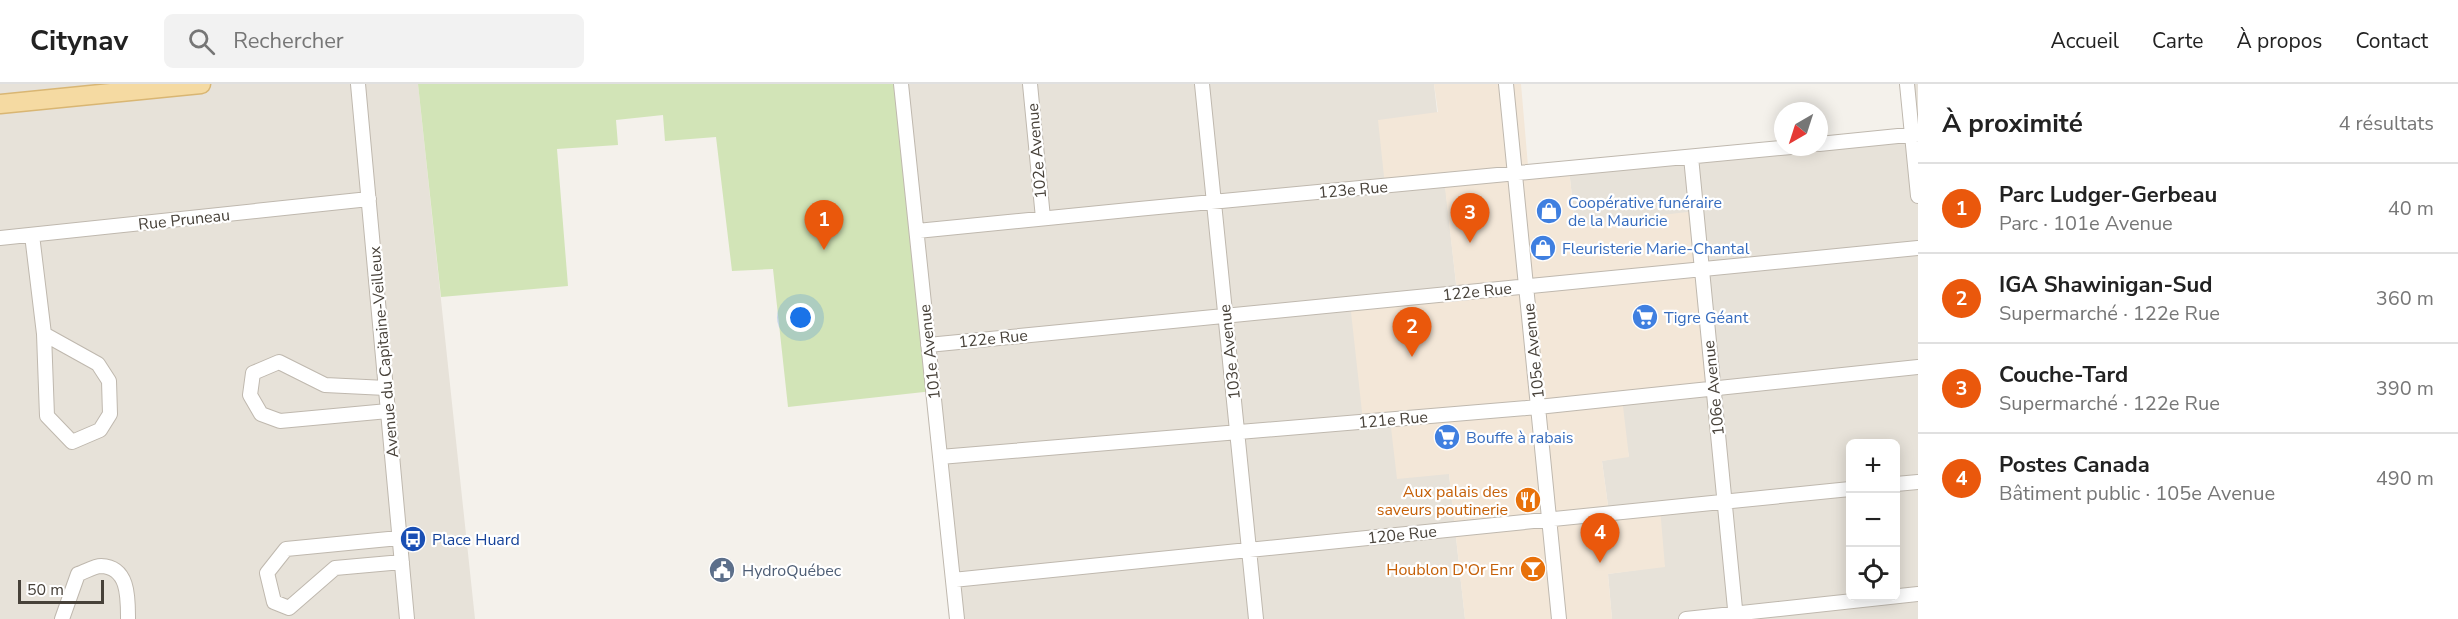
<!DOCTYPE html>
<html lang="fr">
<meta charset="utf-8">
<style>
body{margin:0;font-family:"Nunito Sans",sans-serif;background:#f2f2f2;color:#222}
.controls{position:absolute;right:18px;bottom:18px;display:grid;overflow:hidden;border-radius:9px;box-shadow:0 3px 15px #0003}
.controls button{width:54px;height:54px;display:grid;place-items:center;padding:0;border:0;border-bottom:2px solid #e0e0e0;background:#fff;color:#222;font:30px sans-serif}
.compass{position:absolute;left:1774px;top:18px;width:54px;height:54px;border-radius:50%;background:#fff;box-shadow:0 3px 15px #0003;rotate:219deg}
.scale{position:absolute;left:18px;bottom:15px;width:86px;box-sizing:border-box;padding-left:6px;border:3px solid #474139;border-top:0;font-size:16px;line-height:21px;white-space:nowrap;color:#474139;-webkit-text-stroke:4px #fff;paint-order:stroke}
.you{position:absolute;left:801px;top:234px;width:21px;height:21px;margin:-15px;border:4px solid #fff;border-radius:50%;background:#1a73e8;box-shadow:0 0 0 9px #1a73e833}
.badge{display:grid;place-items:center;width:39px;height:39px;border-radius:50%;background:#ea580c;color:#fff;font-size:20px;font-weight:700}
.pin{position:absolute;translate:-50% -50px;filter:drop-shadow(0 2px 3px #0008)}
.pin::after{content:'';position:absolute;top:32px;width:21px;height:18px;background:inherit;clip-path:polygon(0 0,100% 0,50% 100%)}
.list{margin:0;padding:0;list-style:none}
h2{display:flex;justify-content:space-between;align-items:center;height:78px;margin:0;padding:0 24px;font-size:26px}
h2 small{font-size:20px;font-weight:400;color:#767676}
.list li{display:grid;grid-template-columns:39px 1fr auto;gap:18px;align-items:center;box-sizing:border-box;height:90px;padding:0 24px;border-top:2px solid #e0e0e0}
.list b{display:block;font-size:22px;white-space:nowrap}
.list p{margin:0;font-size:20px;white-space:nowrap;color:#767676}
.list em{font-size:20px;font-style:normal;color:#767676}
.icon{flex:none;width:33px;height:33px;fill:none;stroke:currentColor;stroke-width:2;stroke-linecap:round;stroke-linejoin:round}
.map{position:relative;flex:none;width:1918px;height:535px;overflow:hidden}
header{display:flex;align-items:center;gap:36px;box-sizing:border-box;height:84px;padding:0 30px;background:#fff;border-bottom:2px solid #e0e0e0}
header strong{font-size:28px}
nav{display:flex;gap:33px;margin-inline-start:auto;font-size:21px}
.search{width:420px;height:54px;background:#f2f2f2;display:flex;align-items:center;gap:15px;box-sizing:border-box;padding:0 21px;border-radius:9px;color:#767676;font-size:22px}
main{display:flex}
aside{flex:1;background:#fff}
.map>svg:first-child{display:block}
.residential{fill:#e7e2d9;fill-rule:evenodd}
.commercial{fill:#f3e7d8}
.green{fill:#d2e4b7}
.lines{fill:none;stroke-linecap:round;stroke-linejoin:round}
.minor-casing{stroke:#bfb8ae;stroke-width:16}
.major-casing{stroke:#d9b673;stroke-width:21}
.minor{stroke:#fff;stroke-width:14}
.major{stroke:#f5daa2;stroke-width:18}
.labels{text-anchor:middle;stroke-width:4.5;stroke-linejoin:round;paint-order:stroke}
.street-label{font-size:16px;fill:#474139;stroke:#fff}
.shop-label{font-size:16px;fill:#366cbe;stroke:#fff;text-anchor:start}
.food-label{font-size:16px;fill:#c56008;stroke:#fff;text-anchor:end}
.transit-label{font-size:16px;fill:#164399;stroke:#fff;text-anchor:start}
.service-label{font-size:16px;fill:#4e5e75;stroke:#fff;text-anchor:start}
</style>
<header>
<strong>Citynav</strong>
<div class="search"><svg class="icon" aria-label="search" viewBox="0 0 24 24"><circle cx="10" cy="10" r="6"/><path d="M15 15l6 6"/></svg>Rechercher</div>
<nav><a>Accueil</a><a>Carte</a><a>À propos</a><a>Contact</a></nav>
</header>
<main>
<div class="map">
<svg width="1918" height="535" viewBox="0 0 1918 535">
<rect width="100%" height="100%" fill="#f4f1eb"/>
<!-- residential -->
<path class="residential" d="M0 0H418L475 535H0Z
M901 0H1434L1457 209 1390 335 1449 390 1465 535H957Z
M1907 0H1918V535H1612L1608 490 1665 482 1609 429 1602 377 1629 372 1575 141 1569 85 1791 63H1819L1911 51ZM1850 360H1896V512H1850Z"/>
<!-- commercial -->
<path class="commercial" d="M1434 0H1521L1528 82 1569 85 1575 141 1696 127 1713 304 1622 314 1629 373 1602 377 1609 429 1660 424 1665 483 1608 490 1612 535H1465L1449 390 1397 395 1390 335 1363 337 1350 219 1457 208 1444 95 1385 102 1378 36 1438 28Z"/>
<!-- green -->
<path class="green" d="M418 0H901L933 307 788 323 773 185 732 187 716 53 665 57 663 31 616 36 618 61 557 65 568 202 441 213Z"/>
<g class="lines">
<!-- minor casing -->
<g class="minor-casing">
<path id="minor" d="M358 0 407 535
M901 0 957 535
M1030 0 1043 134
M1202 0 1256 535
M1506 0 1559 535
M1907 0 1918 112
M1819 60 1918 50
M1691 73 1736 535
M917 147C1208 117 1499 92 1791 63
M32 151 44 250 47 332 72 358 100 346 110 330 109 297 98 280 44 250
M0 154 369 115
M928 261 1918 164
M386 304 325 301 279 278 253 289 250 311 261 330 280 337 388 327
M940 373 1538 323 1918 283
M1896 400 1918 398
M399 454 286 465 267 489 274 518 289 524 335 484 402 478
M953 496 1850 405
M62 535 78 490C85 488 94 482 101 482 129 483 128 514 128 535
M1686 535 1918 510"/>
</g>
<!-- major casing -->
<g class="major-casing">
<path id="major" d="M0 20 201 0"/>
</g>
<!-- minor -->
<use href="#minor" class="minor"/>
<!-- major -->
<use href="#major" class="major"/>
</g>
<!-- icons -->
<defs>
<g id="shop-disc" transform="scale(1.35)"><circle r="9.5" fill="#3f7fe0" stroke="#fff"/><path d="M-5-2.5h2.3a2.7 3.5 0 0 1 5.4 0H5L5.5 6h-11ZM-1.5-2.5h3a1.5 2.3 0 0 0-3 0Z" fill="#fff"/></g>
<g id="supermarket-disc" transform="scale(1.35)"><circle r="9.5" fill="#3f7fe0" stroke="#fff"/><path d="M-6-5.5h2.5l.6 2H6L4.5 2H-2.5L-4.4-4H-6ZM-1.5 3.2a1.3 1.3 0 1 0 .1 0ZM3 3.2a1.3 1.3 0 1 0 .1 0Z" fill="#fff"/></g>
<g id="restaurant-disc" transform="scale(1.35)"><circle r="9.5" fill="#e8710a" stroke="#fff"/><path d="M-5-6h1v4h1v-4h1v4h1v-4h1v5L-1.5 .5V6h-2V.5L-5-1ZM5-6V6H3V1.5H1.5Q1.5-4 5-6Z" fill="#fff"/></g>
<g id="bus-disc" transform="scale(1.35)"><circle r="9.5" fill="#1a4fb4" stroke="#fff"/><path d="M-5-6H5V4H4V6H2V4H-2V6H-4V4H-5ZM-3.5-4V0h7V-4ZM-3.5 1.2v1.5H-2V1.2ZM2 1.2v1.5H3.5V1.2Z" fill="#fff"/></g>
<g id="bar-disc" transform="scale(1.35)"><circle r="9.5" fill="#e8710a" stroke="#fff"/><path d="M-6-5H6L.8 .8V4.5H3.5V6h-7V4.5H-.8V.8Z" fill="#fff"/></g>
<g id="civic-disc" transform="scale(1.35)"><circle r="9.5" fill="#5c6f8a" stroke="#fff"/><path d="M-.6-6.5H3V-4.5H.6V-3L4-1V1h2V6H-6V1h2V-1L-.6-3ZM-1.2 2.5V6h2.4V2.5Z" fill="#fff"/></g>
</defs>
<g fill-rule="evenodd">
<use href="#shop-disc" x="1549" y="127"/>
<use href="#shop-disc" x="1543" y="164"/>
<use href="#supermarket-disc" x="1645" y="233"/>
<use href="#supermarket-disc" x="1447" y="353"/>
<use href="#restaurant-disc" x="1528" y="416"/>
<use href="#bus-disc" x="413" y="455"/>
<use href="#bar-disc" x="1533" y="485"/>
<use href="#civic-disc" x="722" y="486"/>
</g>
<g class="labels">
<!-- street labels -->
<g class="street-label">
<text transform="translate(1036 67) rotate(-95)" y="6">102e Avenue</text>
<text transform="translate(1353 105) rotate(-5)" y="6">123e Rue</text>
<text transform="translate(184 135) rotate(-6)" y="6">Rue Pruneau</text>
<text transform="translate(1477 207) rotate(-6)" y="6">122e Rue</text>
<text transform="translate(993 254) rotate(-6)" y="6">122e Rue</text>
<text transform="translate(1533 267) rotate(-96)" y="6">105e Avenue</text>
<text transform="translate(383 268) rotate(-95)" y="6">Avenue du Capitaine-Veilleux</text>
<text transform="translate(929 268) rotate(-96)" y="6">101e Avenue</text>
<text transform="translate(1229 268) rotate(-96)" y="6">103e Avenue</text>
<text transform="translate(1713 304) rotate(-96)" y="6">106e Avenue</text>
<text transform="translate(1393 335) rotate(-5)" y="6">121e Rue</text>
<text transform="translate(1402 450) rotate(-6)" y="6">120e Rue</text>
</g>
<!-- shop labels -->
<g class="shop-label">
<text x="1568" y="124">Coopérative funéraire<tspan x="1568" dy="18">de la Mauricie</tspan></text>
<text x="1562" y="170">Fleuristerie Marie-Chantal</text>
<text x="1664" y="239">Tigre Géant</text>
<text x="1466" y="359">Bouffe à rabais</text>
</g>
<!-- food labels -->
<g class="food-label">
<text x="1508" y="413">Aux palais des<tspan x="1508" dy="18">saveurs poutinerie</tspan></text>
<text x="1514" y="491">Houblon D'Or Enr</text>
</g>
<!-- transit labels -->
<g class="transit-label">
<text x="432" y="461">Place Huard</text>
</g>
<!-- service labels -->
<g class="service-label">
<text x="742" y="492">HydroQuébec</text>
</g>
</g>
</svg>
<div class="controls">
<button>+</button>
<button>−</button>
<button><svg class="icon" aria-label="locate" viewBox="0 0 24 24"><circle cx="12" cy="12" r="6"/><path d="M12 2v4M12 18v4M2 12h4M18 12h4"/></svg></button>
</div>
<svg class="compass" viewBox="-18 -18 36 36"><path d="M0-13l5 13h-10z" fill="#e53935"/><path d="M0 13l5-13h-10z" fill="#767676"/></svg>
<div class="scale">50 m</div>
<div class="you"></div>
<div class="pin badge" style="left:824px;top:166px">1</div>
<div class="pin badge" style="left:1412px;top:273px">2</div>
<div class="pin badge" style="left:1470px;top:159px">3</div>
<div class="pin badge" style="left:1600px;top:479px">4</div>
</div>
<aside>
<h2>À proximité<small>4 résultats</small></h2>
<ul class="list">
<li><span class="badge">1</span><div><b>Parc Ludger-Gerbeau</b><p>Parc · 101e Avenue</p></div><em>40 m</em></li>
<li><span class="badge">2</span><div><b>IGA Shawinigan-Sud</b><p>Supermarché · 122e Rue</p></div><em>360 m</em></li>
<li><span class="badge">3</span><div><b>Couche-Tard</b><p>Supermarché · 122e Rue</p></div><em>390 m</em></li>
<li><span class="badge">4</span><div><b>Postes Canada</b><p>Bâtiment public · 105e Avenue</p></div><em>490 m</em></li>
</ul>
</aside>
</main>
